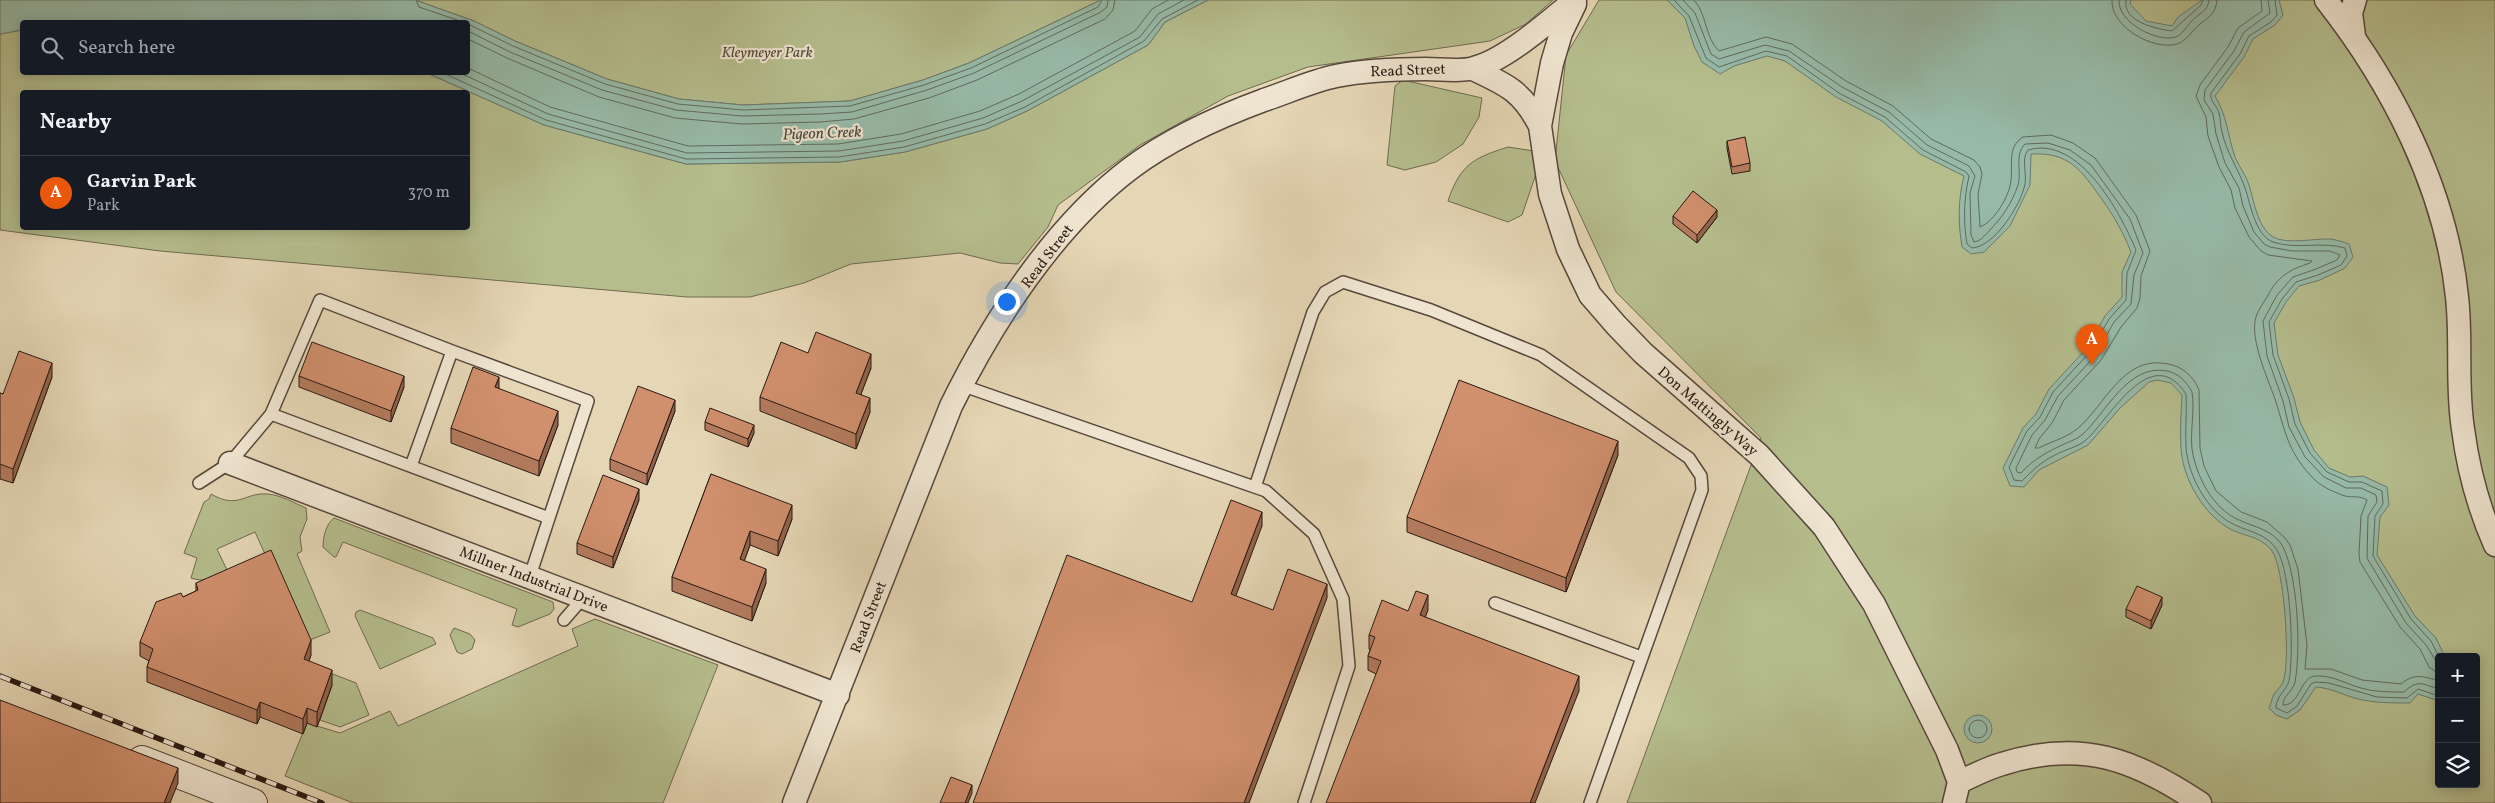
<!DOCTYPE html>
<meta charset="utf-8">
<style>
body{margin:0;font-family:Vollkorn,serif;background:#242831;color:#f1f3f6}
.controls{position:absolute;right:15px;bottom:15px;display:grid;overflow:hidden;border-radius:5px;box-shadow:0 2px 12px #0003}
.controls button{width:45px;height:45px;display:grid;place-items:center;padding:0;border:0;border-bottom:1px solid #363941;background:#171b24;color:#f1f3f6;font:25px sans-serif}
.you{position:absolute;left:1006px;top:301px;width:18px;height:18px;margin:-12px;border:4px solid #fff;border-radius:50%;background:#1a73e8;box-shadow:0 0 0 8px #1a73e833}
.badge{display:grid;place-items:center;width:32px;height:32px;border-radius:50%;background:#ea580c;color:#fff;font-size:16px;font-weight:700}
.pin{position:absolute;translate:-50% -41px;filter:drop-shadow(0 1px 2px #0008)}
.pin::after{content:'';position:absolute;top:26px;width:18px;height:15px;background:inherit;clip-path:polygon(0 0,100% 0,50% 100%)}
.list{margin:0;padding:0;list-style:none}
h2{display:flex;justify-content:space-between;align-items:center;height:65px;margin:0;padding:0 20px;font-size:21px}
h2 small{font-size:16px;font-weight:400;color:#9ea1a6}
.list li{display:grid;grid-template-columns:32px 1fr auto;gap:15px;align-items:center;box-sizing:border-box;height:75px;padding:0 20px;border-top:1px solid #363941}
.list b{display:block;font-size:19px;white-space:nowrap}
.list p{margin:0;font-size:16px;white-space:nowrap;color:#9ea1a6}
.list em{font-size:16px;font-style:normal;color:#9ea1a6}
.icon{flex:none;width:28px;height:28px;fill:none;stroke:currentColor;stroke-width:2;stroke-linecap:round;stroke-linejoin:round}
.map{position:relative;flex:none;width:2495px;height:803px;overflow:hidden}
.search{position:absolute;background:#171b24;box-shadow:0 2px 12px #0003;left:20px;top:20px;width:450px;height:55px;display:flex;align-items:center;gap:12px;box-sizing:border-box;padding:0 18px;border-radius:5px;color:#9ea1a6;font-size:19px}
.panel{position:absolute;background:#171b24;box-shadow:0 2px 12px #0003;left:20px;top:90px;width:450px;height:140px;border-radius:5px}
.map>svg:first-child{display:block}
.green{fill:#b5bd8d;stroke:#6e6b50;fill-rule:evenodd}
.water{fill:#97baa8;stroke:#6b7a6c}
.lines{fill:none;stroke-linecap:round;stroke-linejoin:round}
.shore{stroke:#606a5e;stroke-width:1}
.service-casing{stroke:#57483c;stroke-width:14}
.minor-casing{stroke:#57483c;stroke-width:25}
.tertiary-casing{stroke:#57483c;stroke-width:30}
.service{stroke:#eee4cf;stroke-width:11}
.minor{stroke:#eee4cf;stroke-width:22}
.tertiary{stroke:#eee4cf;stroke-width:28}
.rail-casing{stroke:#281913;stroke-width:5.5}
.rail{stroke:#eee4cf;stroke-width:4;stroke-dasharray:11;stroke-linecap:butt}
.wall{fill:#b37b5e;stroke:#281913}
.shaded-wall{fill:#92644c;stroke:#281913}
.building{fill:#d08f6d;stroke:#281913}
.labels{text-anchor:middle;stroke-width:4.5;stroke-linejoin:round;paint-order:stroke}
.park-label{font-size:15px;font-style:italic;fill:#524a38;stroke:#eee4cf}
.street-label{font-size:15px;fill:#281913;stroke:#eee4cf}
.water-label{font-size:16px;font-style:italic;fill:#494940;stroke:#eee4cf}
</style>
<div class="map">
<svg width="2495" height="803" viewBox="0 0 2495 803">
<rect width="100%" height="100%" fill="#e5d6b5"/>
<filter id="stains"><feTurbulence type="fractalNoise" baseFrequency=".004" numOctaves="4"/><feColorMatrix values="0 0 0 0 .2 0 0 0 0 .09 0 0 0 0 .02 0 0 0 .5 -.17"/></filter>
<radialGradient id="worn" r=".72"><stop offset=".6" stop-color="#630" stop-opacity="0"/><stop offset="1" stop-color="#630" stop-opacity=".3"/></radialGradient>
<!-- green -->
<path class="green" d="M415 0H1101L969 63 923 80 850 101 743 105 679 99 607 79 515 41 474 21Z
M1208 0H1553L1526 24 1490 41 1308 67 1228 96 1140 145 1058 205 1048 227 1018 264 1000 263 960 253 851 264 804 283 750 297H687L160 251 0 230V34L22 30V72L427 73 544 125 686 164 840 162 905 152 987 129 1027 111 1148 45 1165 22ZM22 92H468V228H22Z
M1599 0H2495V803H1627L1761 438 1616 292 1555 161 1566 55ZM2439 657H2476V784H2439Z
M1403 80 1482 98 1479 117 1463 144 1436 162 1405 170 1387 165 1395 86Z
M1508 147 1534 151 1537 171 1522 215 1508 222 1448 201C1460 165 1473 158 1508 147Z
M211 494C239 510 244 492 268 494 281 495 294 503 306 508L307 519 300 537 302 551 297 554 330 632 305 642 255 532 217 549 228 572C215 577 205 583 191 578L197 558 184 553 204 502 209 499Z
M334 518 553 602 554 609 550 614 518 627 512 625 517 609 343 542 336 557H334L323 547C323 537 326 524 334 518Z
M360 610 433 638 436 644 380 669 355 616 356 612Z
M595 619 718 665 663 803H353L285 776 307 723 340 733 390 711 398 726 578 646 572 629Z
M454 628 470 634 475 640 472 649 462 654 457 652 450 635Z
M307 664 356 683 369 715 340 727 320 720 332 685Z"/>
<!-- water -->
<path class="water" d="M0 0H415L474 21 515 41 607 79 679 99 743 105 850 101 923 80 969 63 1101 0H1208L1165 22 1148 45 1027 111 987 129 905 152 840 162 686 164 544 125 427 73 468 72V22H22V30L0 34Z
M1667 0H2131L2130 4 2146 21 2172 26 2178 17 2202 0H2279L2283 15 2275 25 2253 39 2244 57 2215 96C2227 115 2228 137 2235 157 2239 167 2246 175 2249 185 2254 200 2257 227 2273 237 2287 245 2315 238 2331 239 2337 240 2343 242 2349 244L2353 257 2345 268 2320 280 2299 286 2286 302 2274 323 2278 355 2294 398 2300 422 2314 450 2329 468 2350 477 2363 476 2387 487 2389 505 2380 517 2377 555 2415 616 2436 638 2444 655 2439 657V701L2418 694 2410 703C2392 703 2375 703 2358 699 2343 695 2331 688 2316 687L2300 710 2287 719 2276 715 2269 708C2271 704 2272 698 2274 694 2277 690 2282 686 2283 682 2291 662 2284 567 2272 551 2260 536 2247 537 2232 530 2204 516 2183 479 2181 449 2180 431 2181 413 2182 395L2171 383 2157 380 2149 382 2120 408 2088 445 2039 470 2024 487 2010 486 2003 468 2023 428 2036 414 2049 389 2087 348 2105 316 2122 297V272L2131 252C2123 232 2114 216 2101 198 2081 170 2069 152 2031 154L2030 185 2010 226 1984 252 1971 254 1962 247C1958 223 1958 199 1964 176L1920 154 1882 121 1836 97 1785 61 1767 56 1734 66 1720 74 1702 62 1694 46 1685 18Z
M1964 729a14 14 0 1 1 28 0a14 14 0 1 1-28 0Z"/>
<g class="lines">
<!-- shore -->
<path class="shore" d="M416 0 419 7 463 22
M1674 0 1689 16 1706 58 1719 67 1766 51 1787 56 1839 93 1885 117 1923 150 1966 172 1969 176C1964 198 1963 221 1967 244L1972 248C1994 247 2021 205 2025 184 2027 174 2021 158 2028 150 2079 135 2120 212 2136 250L2127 273 2126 300 2109 319 2090 352 2053 392 2040 417 2027 431 2009 467 2014 480 2022 481C2033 470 2041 462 2055 455 2064 450 2078 447 2086 440 2111 417 2151 341 2186 394 2187 412 2185 430 2186 447 2188 476 2208 513 2235 525 2250 532 2267 534 2277 550 2291 573 2294 654 2289 681 2286 691 2276 696 2276 708L2287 713 2297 706 2311 684 2315 682 2329 683 2377 697 2407 698 2418 689 2439 696
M1683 0 1695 13 1711 54 1719 59 1765 45 1789 51 1842 87 1889 112 1927 145 1969 166 1975 176 1970 193 1971 235 1974 242C1981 241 1984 236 1989 231 2002 218 2012 203 2018 185 2022 172 2014 155 2025 144L2048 143 2070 150 2091 165 2130 219 2143 253 2134 275 2131 304 2114 322 2095 356 2058 396 2045 420 2032 435 2016 468 2017 472 2021 473C2032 461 2043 454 2058 447 2065 443 2076 440 2082 435 2106 413 2128 363 2167 371 2178 373 2187 382 2192 392 2195 411 2190 430 2192 449 2196 476 2213 509 2239 520 2254 527 2274 530 2283 547 2298 577 2301 649 2295 682 2293 691 2283 696 2283 705 2300 706 2300 676 2316 676 2332 675 2346 684 2361 688 2375 692 2389 692 2404 692 2418 679 2422 684 2439 689
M1694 0C1707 14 1705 38 1719 51L1766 37 1792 44 1846 81 1893 106 1931 139 1974 160 1980 167 1982 174 1978 194 1980 227C1995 221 2010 195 2011 180 2013 164 2007 147 2023 137L2051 135 2073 143 2095 158 2136 215 2150 251 2141 276 2140 298 2137 308 2121 327 2101 360 2064 400 2052 423 2039 439 2035 448H2039C2050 442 2066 438 2077 429 2105 406 2123 354 2168 364 2182 366 2194 377 2199 390L2200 448 2204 466 2216 491 2241 512 2267 522 2285 538 2290 545 2298 569 2307 645 2305 669H2331L2362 680 2401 684C2414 673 2423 676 2439 681
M2112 0C2110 27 2154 51 2177 44 2187 41 2192 30 2200 24 2209 17 2216 13 2217 0
M2119 0C2117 22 2157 43 2176 37 2183 34 2189 23 2195 18 2202 12 2208 10 2209 0
M2126 0C2122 22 2157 29 2172 31L2201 5 2203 0
M2261 0 2262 11 2238 28 2228 47 2200 85 2196 96 2206 117 2208 136 2219 167 2231 190 2235 208 2249 237 2261 251 2268 255 2312 261 2310 263C2289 270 2278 276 2267 297 2263 304 2258 310 2256 317 2249 339 2269 381 2276 402 2286 435 2289 454 2315 480 2322 487 2336 493 2345 496 2354 498 2359 495 2367 500L2361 516 2359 554 2360 562 2400 627 2420 649 2429 667 2439 674
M2268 0 2270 13 2244 32 2234 51 2205 90 2204 100 2213 114 2216 134 2225 163 2239 188 2243 206 2254 232 2264 244 2270 247 2292 251H2330L2340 255 2337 260 2316 269 2293 277 2277 295 2263 321 2267 356 2283 401 2289 427 2305 457 2324 477 2346 488H2361L2376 495 2377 502 2368 516 2367 558 2406 623 2426 645 2439 666
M2275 0 2277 15 2271 22 2249 36 2240 54 2211 93C2209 101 2217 105 2219 113 2221 119 2220 126 2222 132 2226 151 2237 167 2244 185 2250 200 2254 235 2273 242 2296 250 2321 241 2345 248L2347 256 2341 265 2318 275 2296 282 2282 299 2269 322 2273 355 2289 399 2295 424 2310 453 2327 472 2349 482H2362L2382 491 2383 504 2375 516 2373 556 2411 619 2431 641 2439 657
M468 24 513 46 605 84 678 104 743 110 850 106 924 85 971 68 1098 7 1102 0
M468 31 510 52 602 90 676 110 742 116 820 114 852 112 927 90 974 73 1101 12 1107 7 1108 0
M468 39 507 58 599 97 675 118 742 124 820 122 854 119 929 98 977 80 1105 19 1113 10 1115 0
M468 68 550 107 688 146 838 144 901 134 980 111 1019 94 1135 31 1152 9 1168 0
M441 72 546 120 686 159 839 157 904 147 985 124 1025 107 1144 41 1162 19 1198 0
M458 72 548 114 687 153 839 151 903 141 983 118 1022 101 1140 37 1158 14 1184 0
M1969 729a9 9 0 1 1 18 0a9 9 0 1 1-18 0Z"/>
<!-- service casing -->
<g class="service-casing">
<path id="service" d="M452 351 588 401 549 518
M961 385 1266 491 1314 534 1343 599 1349 666 1304 803
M271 414 320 300 452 351 411 466
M199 483 230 463 271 414 549 518 530 576
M1255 487 1313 312 1325 292 1343 282 1431 310 1541 355 1689 458 1701 476 1702 490 1590 803
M1495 603 1641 657
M564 620 583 598"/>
</g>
<!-- minor casing -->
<g class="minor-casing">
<path id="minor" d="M2326 0C2392 84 2446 189 2457 297 2462 341 2456 385 2463 429 2468 468 2479 509 2495 545
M1575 4 1561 33 1552 63 1540 126 1550 194 1568 249 1590 295 1616 325 1643 353 1759 455 1824 527 1874 604 1947 750 1959 782 1954 803
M2354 36 2351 13 2355 0
M1473 69C1507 85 1522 91 1540 126
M230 463 838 695
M1959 782C1973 776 1987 768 2002 764 2081 739 2134 759 2200 803
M794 803 951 406C993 321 1054 226 1131 168 1171 138 1218 117 1264 100 1288 92 1312 81 1336 76 1366 70 1396 69 1426 69 1441 69 1460 72 1474 68 1506 60 1549 21 1575 0"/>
</g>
<!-- tertiary casing -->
<g class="tertiary-casing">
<path id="tertiary" d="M142 760 253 803"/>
</g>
<!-- service -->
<use href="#service" class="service"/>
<!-- minor -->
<use href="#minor" class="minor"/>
<!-- tertiary -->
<use href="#tertiary" class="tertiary"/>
<!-- rail casing -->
<g class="rail-casing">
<path id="rail" d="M0 676 322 803"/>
</g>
<!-- rail -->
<use href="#rail" class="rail"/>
</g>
<!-- wall -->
<path class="wall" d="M1727 141 1750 163V171L1732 174 1727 148Z
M1673 216 1717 217 1697 243 1673 224Z
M808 353 871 368 861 394 870 412 856 449 760 411V397Z
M299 376 404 387 391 422 299 387Z
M52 377 13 483 0 479V393L3 394Z
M499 389 558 425 539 476 451 443V428Z
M675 411 647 485 610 470V459Z
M705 422 754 433 748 447 705 430Z
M1618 455 1566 592 1407 532V517Z
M711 474 792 519 778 556 750 545 744 561 766 583 752 621 672 591V577Z
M639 500 613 568 577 554V543Z
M196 583 311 655 309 661 332 685 317 727 307 723 303 734 260 717 257 724 147 682V667L149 661 140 656V642L183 597 196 591Z
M2162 605 2151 629 2126 617V609Z
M1428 610 1425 617 1579 691 1376 674 1368 670V656L1370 650 1369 649V635Z"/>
<!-- shaded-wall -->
<path class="shaded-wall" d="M1717 210V217L1697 243V235Z
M871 354V368L856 407V393Z
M52 363V377L13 483V469Z
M404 376V387L391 422V411Z
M499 377V391L495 387Z
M870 398V412L856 449V434Z
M675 400V411L647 485V474Z
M558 411V425L539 476V461Z
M754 425V433L748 447V439Z
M1618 441V455L1566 592V578Z
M639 489V500L613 568V557Z
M792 505V519L778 556V541Z
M1262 512V526L1231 609V594Z
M750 531V545L740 573V559Z
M766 569V583L752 621V607Z
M1327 584V598L1249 803H1244Z
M1428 595V610L1420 630V615Z
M2162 597V605L2151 629V621Z
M311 640V655L304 674V659Z
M332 670V685L317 727V712Z
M1579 676V691L1535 803H1530Z
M260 702V717L257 724V710Z
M307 708V723L303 734V719Z
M178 768V783L170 803H164Z
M972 785V793L968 803H965Z"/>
<!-- building -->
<path class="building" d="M1745 137 1750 163 1732 167 1727 141Z
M1693 191 1717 210 1697 235 1673 216Z
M816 332 871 354 856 393 870 398 856 434 760 397 781 342 808 353Z
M312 342 404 376 391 411 299 376Z
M19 351 52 363 13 469 0 464V393L3 394Z
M473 367 499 377 495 387 558 411 539 461 451 428Z
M1459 380 1618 441 1566 578 1407 517Z
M638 386 675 400 647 474 610 459Z
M710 408 754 425 748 439 705 422Z
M711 474 792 505 778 541 750 531 740 559 766 569 752 607 672 577Z
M603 475 639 489 613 557 577 543Z
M1231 500 1262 512 1231 594 1273 610 1288 569 1327 584 1244 803H973L1067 555 1192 602Z
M271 550 311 640 304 659 332 670 317 712 307 708 303 719 260 702 257 710 147 667 153 649 140 642 156 602 181 593 183 597 198 590 196 583Z
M2137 586 2162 597 2151 621 2126 609Z
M1416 591 1428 595 1420 615 1579 676 1530 803H1326L1381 661 1368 656 1375 637 1369 635 1382 600 1408 611Z
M0 700 178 768 164 803H0Z
M951 777 972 785 965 803H940Z"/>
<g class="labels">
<!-- park labels -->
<g class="park-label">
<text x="767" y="57">Kleymeyer Park</text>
</g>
<!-- street labels -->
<g class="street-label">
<text transform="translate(1408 70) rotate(-2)" y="5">Read Street</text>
<text transform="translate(1047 256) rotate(-53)" y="5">Read Street</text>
<text transform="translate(1708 411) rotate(41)" y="5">Don Mattingly Way</text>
<text transform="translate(534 579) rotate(21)" y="5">Millner Industrial Drive</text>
<text transform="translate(868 617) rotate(-69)" y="5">Read Street</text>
</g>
<!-- water labels -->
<g class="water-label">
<text transform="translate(822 132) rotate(-2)" y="6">Pigeon Creek</text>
</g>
</g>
<rect width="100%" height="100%" filter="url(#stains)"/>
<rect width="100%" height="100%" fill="url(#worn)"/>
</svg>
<div class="controls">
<button>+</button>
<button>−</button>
<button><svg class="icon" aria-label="layers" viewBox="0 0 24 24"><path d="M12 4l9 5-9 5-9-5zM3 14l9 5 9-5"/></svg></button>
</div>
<div class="you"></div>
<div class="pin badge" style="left:2092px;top:365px">A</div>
<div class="search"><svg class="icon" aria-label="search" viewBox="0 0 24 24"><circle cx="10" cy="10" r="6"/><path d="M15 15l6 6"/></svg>Search here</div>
<section class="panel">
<h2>Nearby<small></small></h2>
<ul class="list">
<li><span class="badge">A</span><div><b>Garvin Park</b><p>Park</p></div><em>370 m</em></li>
</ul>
</section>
</div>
